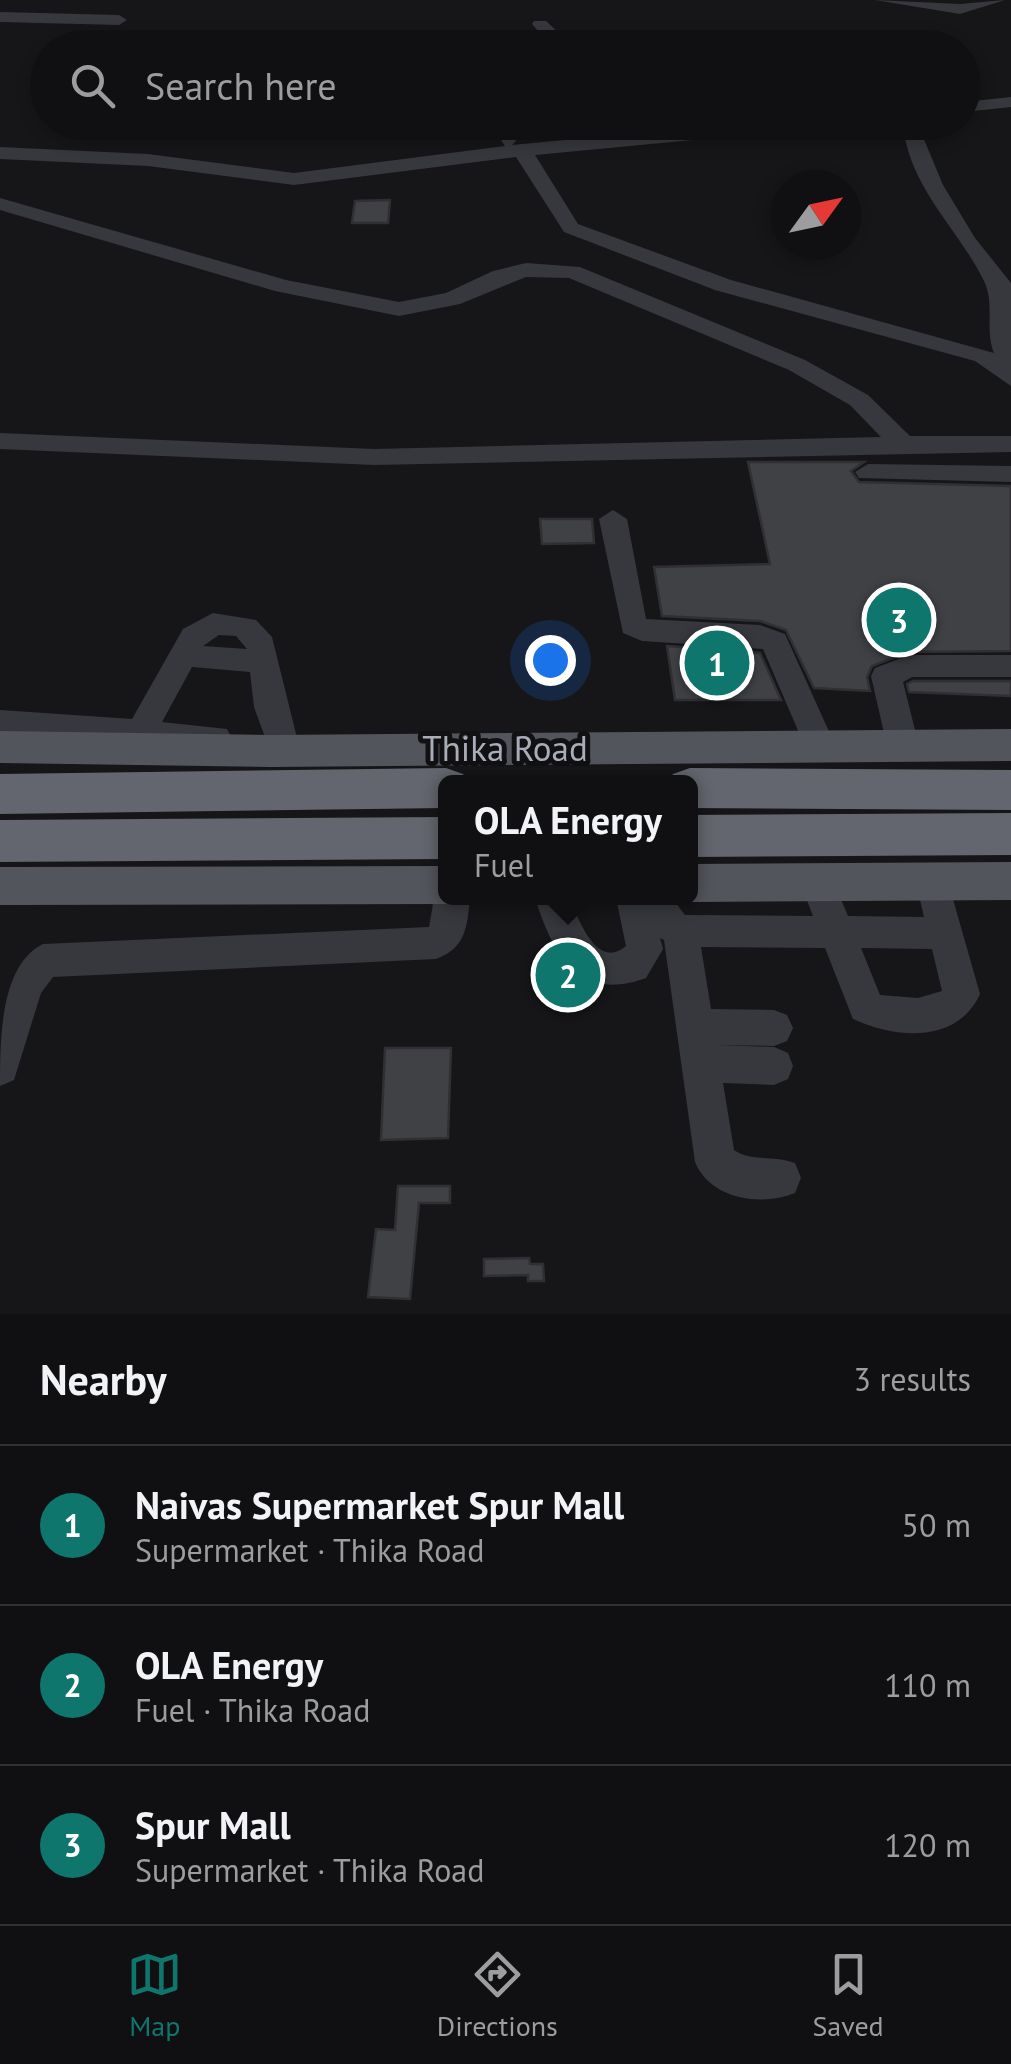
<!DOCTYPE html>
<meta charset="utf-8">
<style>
body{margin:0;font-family:"PT Sans",sans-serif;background:#19191b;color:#f1f3f6}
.compass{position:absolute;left:771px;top:170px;width:90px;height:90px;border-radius:50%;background:#101012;box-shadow:0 5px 15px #0003;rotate:57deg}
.you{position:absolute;left:550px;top:660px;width:35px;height:35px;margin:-25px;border:8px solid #fff;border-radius:50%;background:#1a73e8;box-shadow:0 0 0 15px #1a73e833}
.badge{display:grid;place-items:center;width:65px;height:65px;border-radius:50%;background:#0f766e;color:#fff;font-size:32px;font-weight:700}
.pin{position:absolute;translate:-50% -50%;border:5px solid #fff;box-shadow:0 2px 10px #0006}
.popup{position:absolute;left:438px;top:775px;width:260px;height:130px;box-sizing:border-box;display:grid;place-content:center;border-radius:15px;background:#101012;filter:drop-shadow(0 2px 8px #0005);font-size:32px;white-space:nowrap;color:#9c9d9f}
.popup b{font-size:38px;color:#f1f3f6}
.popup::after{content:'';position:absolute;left:50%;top:100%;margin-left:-20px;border:20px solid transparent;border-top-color:#101012}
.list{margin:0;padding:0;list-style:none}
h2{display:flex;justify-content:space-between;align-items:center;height:130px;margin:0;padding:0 40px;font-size:42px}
h2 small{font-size:32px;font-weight:400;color:#9c9d9f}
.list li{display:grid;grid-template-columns:65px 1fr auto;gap:30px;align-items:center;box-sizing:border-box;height:160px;padding:0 40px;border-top:2px solid #303032}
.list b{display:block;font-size:38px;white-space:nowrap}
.list p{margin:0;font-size:32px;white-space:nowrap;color:#9c9d9f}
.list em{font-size:32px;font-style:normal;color:#9c9d9f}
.icon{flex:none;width:55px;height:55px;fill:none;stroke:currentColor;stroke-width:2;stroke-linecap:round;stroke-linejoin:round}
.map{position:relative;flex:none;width:1011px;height:1314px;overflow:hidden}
.search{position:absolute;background:#101012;box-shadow:0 5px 15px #0003;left:30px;right:30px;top:30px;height:110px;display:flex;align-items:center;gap:25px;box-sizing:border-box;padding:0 35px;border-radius:55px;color:#9c9d9f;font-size:38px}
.sheet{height:610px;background:#101012}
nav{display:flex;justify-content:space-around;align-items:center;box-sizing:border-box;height:140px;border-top:2px solid #303032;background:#101012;font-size:28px;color:#9c9d9f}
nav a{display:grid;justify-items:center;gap:5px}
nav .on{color:#0f766e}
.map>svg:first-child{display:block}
.building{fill:#404145;stroke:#303034;stroke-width:2.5}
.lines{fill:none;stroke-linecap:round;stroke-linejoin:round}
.minor{fill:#37383d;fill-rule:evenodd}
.major{fill:#53555c;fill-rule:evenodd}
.highway{fill:#63666e;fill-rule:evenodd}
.labels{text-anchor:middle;stroke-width:10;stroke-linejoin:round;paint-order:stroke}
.street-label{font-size:35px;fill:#a8adb8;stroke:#111113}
</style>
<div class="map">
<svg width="1011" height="1314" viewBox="0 0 1011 1314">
<rect width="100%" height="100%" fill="#161618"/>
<!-- building -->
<path class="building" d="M390 200 388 223H352L355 201Z
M748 462H864L851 471 859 482 1011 486V651L908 652 872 666 867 677 870 691 814 688 786 630 760 621 662 616 654 567 770 564Z
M540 519H592L594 543 542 544Z
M667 646 760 653 781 700H675Z
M913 681H1011V696L909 692 907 684Z
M385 1048H451L448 1138 381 1140Z
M398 1186H450V1203H419L410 1299 368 1297 376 1229 395 1230Z
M529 1258 530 1264H543L544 1281H528V1275L484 1276V1259Z"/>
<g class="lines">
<!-- minor -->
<path class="minor" d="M875 0 960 4 1005 0 960 14Z
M0 12 119 15 127 20 119 25 0 22Z
M534 21H546L559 33 555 48H538L544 38 532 24Z
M1011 97V107L964 112V102Z
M489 122H507L516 141 512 145 755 122H828L819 128 535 155 578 224 731 280 994 353C984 329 996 303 983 279 957 227 907 185 903 122H921L923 137 943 185 975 238 1011 283V386L975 361 715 290 564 232 516 157 294 185 148 166 0 159V147L148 154 294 173 505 146Z
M0 198 286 280 399 302 446 293 493 271 526 263 580 267 805 360 868 395 910 436H1011V452L374 465 0 449V433L374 449 881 437 850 405 789 370 569 278 526 277 460 304 399 316 275 291 0 210Z
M868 464 1011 466V482L859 478 855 472Z
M613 510 627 519 646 619 760 625 785 634 836 747 831 756 820 760 809 756 763 649 642 641 623 633 599 519Z
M213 613 256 620 272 637 300 750 295 759 284 763 273 759 254 707 250 672 192 667 162 722 227 729 232 738 227 747 216 750 0 734V710L132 719 183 629ZM219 635 236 636 247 649 203 646Z
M909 655H1011V677H912L903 682 919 746 914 755 903 759 892 755 887 746 871 676 875 668Z
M817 867 829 871 848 916 924 917 916 882 921 871 933 867 945 871 980 994C957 1044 896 1039 853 1019L825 948 701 947 711 1009 774 1010 787 1015 793 1028 787 1041 774 1046 717 1045 774 1047 788 1053 793 1066 788 1079 774 1085 723 1083 734 1150C750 1162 775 1155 795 1163L801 1178 795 1193C761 1207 710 1199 695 1162L664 940 660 938 663 949 646 978C578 1003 553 954 535 898H570C578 919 597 971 626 946L616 898H672L685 915 813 916 800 882 805 871ZM861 948 932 949 942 991 918 998 880 995Z
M446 885V898H470C467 927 466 948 436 959L53 977 41 993 14 1080 0 1086C0 1040 0 965 43 944L429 927 434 898Z"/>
<!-- major -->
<path class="major" d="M1011 729V761L271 767 0 763V731L271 735Z
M1011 862V900L690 902 678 898H690V864Z
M446 866V898H462L446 904 0 905V867Z"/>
<!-- highway -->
<path class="highway" d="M446 768 463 774 468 782H446V808L0 814V774Z
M690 768 1011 770V810L690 808V782H668L673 774Z
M1011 813V855L690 857V815Z
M446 817V859L0 862V820Z"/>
</g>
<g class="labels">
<!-- street labels -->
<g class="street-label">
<text x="505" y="761">Thika Road</text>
</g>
</g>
</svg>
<svg class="compass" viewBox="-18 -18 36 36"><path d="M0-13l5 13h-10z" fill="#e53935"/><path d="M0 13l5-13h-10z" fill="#9c9d9f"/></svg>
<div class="you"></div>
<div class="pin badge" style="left:717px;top:663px">1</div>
<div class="pin badge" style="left:568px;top:975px">2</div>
<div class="popup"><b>OLA Energy</b>Fuel</div>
<div class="pin badge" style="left:899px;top:620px">3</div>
<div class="search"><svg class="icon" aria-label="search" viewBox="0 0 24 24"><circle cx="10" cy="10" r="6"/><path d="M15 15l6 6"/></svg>Search here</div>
</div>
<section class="sheet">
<h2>Nearby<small>3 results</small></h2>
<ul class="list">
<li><span class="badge">1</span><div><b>Naivas Supermarket Spur Mall</b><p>Supermarket · Thika Road</p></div><em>50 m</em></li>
<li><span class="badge">2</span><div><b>OLA Energy</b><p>Fuel · Thika Road</p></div><em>110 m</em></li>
<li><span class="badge">3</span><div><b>Spur Mall</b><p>Supermarket · Thika Road</p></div><em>120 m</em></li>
</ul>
</section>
<nav>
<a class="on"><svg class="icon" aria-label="map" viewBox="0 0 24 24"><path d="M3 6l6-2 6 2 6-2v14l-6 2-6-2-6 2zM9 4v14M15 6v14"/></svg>Map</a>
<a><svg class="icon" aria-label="directions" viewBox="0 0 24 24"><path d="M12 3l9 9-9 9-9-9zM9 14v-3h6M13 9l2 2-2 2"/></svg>Directions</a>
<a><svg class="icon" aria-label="saved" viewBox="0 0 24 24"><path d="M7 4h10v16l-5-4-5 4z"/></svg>Saved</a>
</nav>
